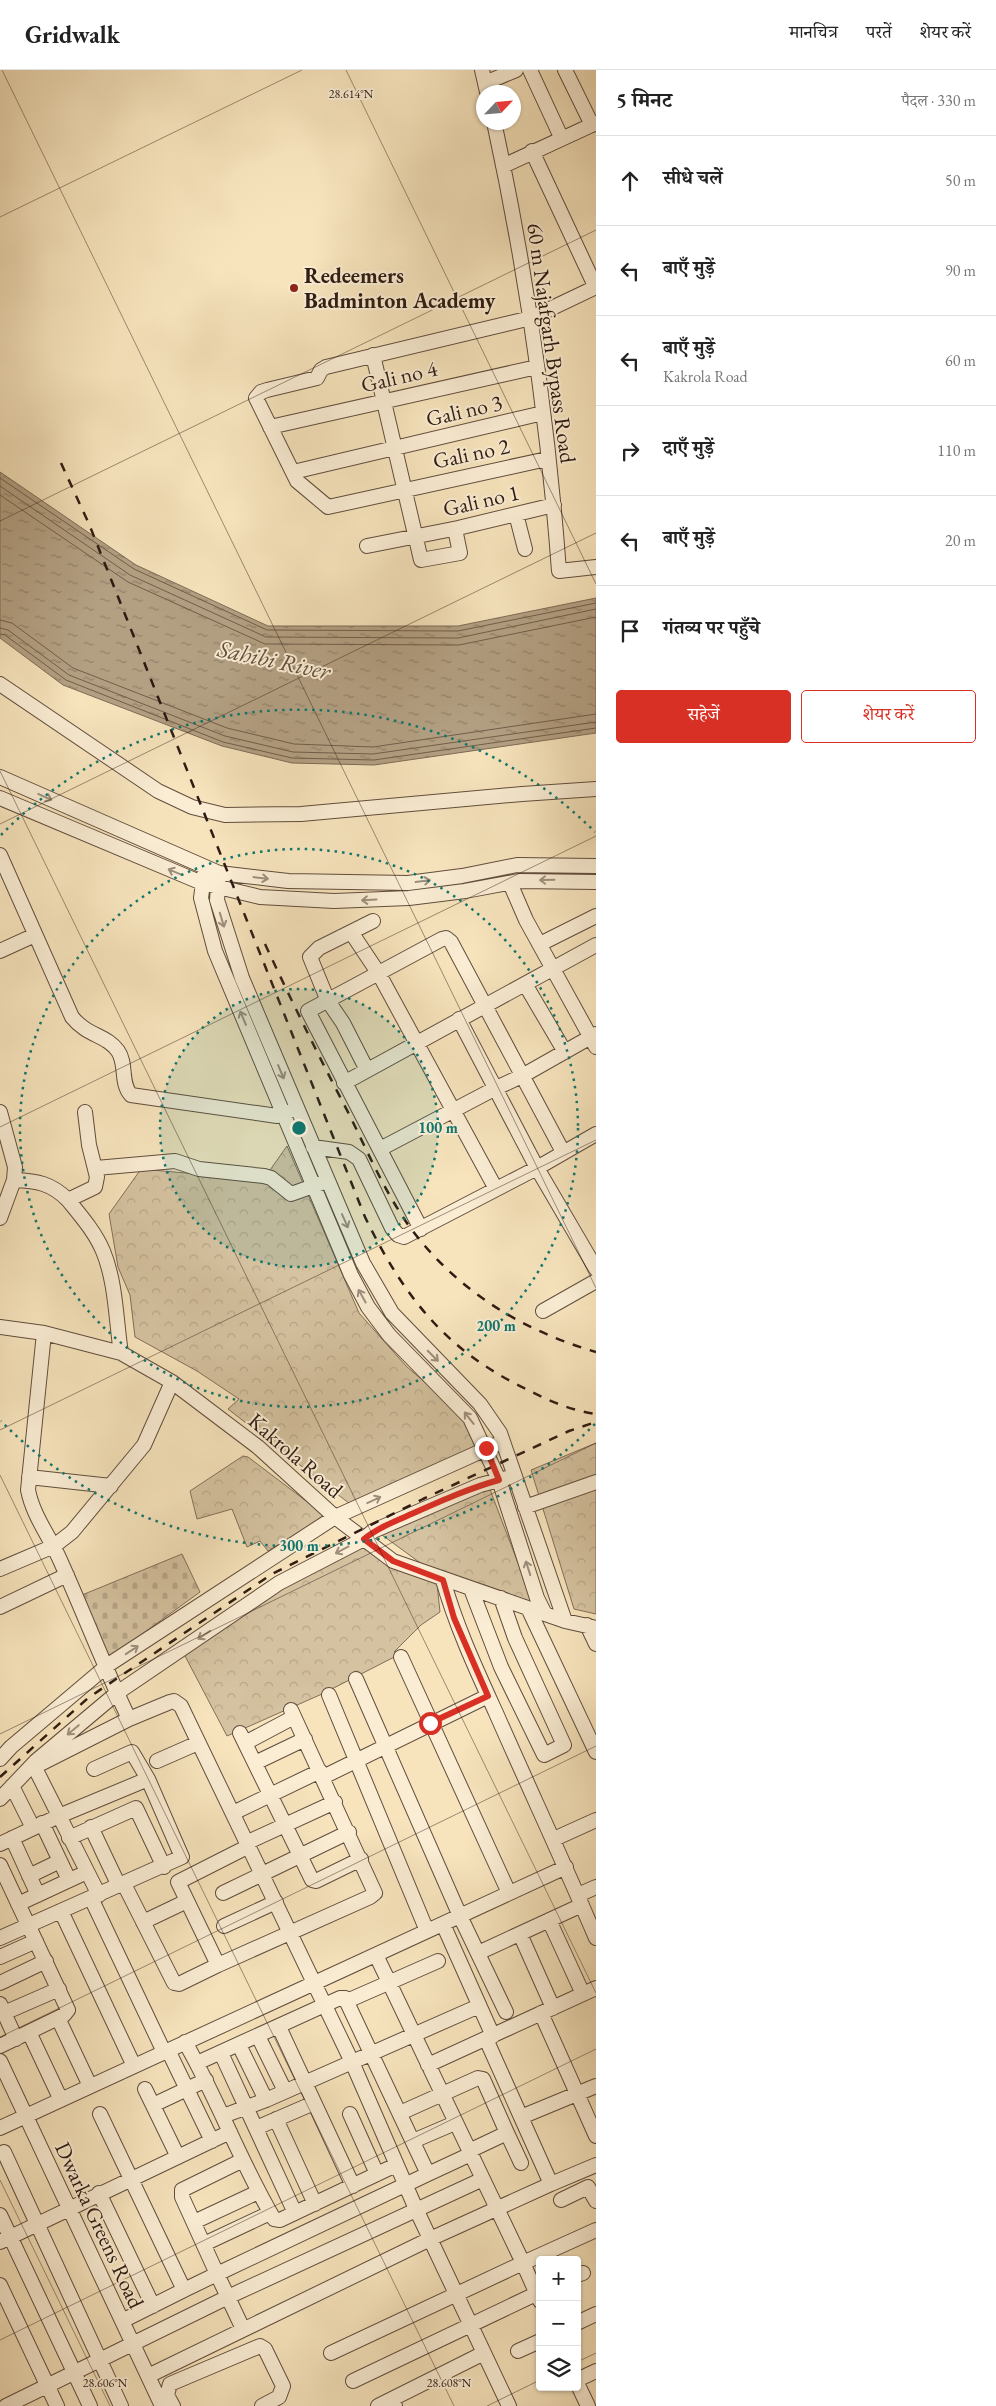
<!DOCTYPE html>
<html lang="hi">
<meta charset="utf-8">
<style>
body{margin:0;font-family:"EB Garamond","Noto Serif Devanagari",serif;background:#f6f6f6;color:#222}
.controls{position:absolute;right:15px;bottom:15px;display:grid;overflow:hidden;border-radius:5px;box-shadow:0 1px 4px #0004}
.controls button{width:45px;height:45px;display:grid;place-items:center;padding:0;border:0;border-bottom:1px solid #e0e0e0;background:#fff;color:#222;font:25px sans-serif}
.compass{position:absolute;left:476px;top:15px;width:45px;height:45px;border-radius:50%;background:#fff;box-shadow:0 1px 4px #0004;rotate:64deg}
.stop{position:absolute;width:15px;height:15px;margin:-11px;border:4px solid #d93025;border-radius:50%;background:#fff}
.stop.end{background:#d93025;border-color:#fff;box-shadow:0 1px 5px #0008}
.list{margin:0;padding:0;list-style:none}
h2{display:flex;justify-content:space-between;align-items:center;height:65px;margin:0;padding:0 20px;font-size:21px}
h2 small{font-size:16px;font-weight:400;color:#767676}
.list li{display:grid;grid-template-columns:32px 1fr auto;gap:15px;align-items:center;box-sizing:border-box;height:90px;padding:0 20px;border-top:1px solid #e0e0e0}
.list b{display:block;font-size:19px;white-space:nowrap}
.list p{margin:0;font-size:16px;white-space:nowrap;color:#767676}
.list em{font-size:16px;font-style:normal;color:#767676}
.actions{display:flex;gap:10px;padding:15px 20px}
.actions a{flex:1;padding:11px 0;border:1px solid #d93025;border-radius:5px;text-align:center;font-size:18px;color:#d93025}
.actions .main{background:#d93025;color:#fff}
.icon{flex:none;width:28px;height:28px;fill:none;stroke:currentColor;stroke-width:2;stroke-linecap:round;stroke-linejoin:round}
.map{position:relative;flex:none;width:596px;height:2336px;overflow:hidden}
header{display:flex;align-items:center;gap:30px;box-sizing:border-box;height:70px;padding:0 25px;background:#fff;border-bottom:1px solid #e0e0e0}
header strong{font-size:24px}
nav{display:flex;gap:28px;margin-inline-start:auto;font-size:18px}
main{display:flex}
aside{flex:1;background:#fff}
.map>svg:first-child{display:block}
.forest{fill:url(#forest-crowns);stroke:#826e59}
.cemetery{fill:url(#cemetery-stones);stroke:#826e59}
.water{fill:url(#water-ripples);stroke:#7e6b56}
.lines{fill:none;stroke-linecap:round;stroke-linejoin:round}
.shore{stroke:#715e4a;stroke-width:1}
.minor-casing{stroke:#614d3d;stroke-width:16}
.minor{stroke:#faedd4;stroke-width:14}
.rail{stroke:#2f1b12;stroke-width:2.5;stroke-dasharray:9 9;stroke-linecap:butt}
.oneway{stroke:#9f8e7d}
.route{stroke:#d93025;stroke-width:6}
.ticks{fill:none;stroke:#2f1b12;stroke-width:1;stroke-opacity:0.45}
.ring{fill:none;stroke:#0f766e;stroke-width:2.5;stroke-dasharray:2.5 5}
.poi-dot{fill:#8f2418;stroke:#faedd4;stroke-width:2}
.labels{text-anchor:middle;stroke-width:4;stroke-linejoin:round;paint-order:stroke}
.poi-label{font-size:22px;font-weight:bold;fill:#2f1b12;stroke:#faedd4;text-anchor:start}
.street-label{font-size:22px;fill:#2f1b12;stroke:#faedd4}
.water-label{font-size:24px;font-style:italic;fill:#64503f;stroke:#faedd4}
.ticks-label{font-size:12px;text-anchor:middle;fill:#2f1b12;stroke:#faedd4;stroke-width:4;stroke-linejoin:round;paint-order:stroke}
.centre{fill:#0f766e;stroke:#faedd4;stroke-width:2.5}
.ring-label{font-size:15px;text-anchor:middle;font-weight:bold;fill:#0f766e;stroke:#faedd4;stroke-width:4;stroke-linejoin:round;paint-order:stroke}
</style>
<header>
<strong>Gridwalk</strong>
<nav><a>मानचित्र</a><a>परतें</a><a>शेयर करें</a></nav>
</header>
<main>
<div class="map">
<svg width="596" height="2336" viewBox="0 0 596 2336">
<defs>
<pattern id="forest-crowns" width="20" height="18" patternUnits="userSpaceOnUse" patternTransform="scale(1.25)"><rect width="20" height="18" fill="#d5c2a0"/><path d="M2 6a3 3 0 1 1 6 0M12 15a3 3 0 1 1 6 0" fill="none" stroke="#b7a689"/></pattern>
<pattern id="cemetery-stones" width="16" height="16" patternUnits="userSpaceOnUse" patternTransform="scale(1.25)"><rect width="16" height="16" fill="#d5c2a0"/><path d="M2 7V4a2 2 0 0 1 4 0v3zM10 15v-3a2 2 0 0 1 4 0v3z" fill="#b7a689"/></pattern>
<pattern id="water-ripples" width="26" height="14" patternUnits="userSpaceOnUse" patternTransform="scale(1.25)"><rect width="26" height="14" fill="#b3a083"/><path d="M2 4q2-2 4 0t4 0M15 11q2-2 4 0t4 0" fill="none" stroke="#92826a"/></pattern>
</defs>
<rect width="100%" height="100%" fill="#f7e4bd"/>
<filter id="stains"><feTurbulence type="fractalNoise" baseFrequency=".004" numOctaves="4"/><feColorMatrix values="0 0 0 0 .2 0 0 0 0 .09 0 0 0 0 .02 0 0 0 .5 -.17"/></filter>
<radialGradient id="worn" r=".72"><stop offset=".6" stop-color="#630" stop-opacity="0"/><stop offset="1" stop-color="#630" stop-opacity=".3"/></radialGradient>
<!-- forest -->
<path class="forest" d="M287 1076 359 1243 406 1296 443 1328 467 1355 477 1377 350 1434 228 1339 239 1329 197 1301 135 1267 130 1225 118 1197 109 1144 141 1099 263 1110Z
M596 1373V1544L574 1539 531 1400Z
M243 1386 248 1387 326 1446 268 1481 260 1471 247 1477 232 1439 197 1449 190 1421Z
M489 1417 534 1535 430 1500 382 1465Z
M362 1474 396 1498 437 1514 440 1542 421 1555 394 1582H404L322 1624 227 1666 184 1584 288 1513Z"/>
<!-- cemetery -->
<path class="cemetery" d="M182 1484 200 1522 109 1588 82 1525Z"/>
<!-- water -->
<path class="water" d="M0 402 136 495 268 556H458L596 528V663L374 695 292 693 222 676 63 615 0 568Z"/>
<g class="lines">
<!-- shore -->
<path class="shore" d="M0 408 134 499 267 560 458 561 596 533
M0 416 130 505 266 567 458 568 596 539
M0 425 128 512 265 574 459 575 596 547
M0 550 12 553 73 598 227 658 294 674 373 677 596 644
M0 558 8 560 69 605 225 666 293 682 373 684 596 652
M0 564 5 565 66 610 223 672 292 688 374 690 596 658"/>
<!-- minor casing -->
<g class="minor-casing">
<path id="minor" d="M482 0 487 22
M530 0 561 67
M565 0 592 55
M485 13 516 0
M494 52C526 200 548 351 559 501L596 497
M532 81 596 218
M503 96 596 53
M373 285 421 490 460 483 455 459
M270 357 537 297
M547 389 328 437 297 411 256 328 261 322 267 320 317 308 321 300 326 297 531 248 596 217
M293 402 543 343
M516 444 525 479
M367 476 458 458 554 435
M0 614 158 721 192 737 225 745 301 744 522 724 596 719
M0 707 219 803 288 811 408 813 462 806 517 795 596 796
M0 728 202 813 260 827 334 831 409 828 465 821 519 811 596 812
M0 785 72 947C87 966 107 965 118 981 127 994 120 1013 131 1025L277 1046 292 1040
M205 798 201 828 215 881 351 1205 368 1237 389 1265 470 1348 499 1410 537 1528 545 1544
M219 803 217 830 242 908 363 1193 392 1243 480 1334 500 1363 565 1551
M510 813 526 850 596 977
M351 862 379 904 496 1119
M540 874 596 846
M0 881 35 865
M525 914 565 982
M459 949 537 1098 596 1199
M367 1000 343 953 328 931 310 887 319 878 373 851
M344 1013 596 875
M0 1042 15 1097 14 1110 0 1148
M313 1077 349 1082 359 1089 392 1158 398 1165 404 1167 537 1098 596 1064
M380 1079 494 1019 522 1006 596 964
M96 1098 175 1091 199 1099 264 1106 271 1108 291 1124 322 1113
M14 1110C37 1111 51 1113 68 1130L95 1117 97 1107 89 1075 85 1042
M68 1130C81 1146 95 1162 103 1181 116 1212 116 1251 121 1283
M421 1159 308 941 442 869 446 868 451 872 563 1082
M543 1241 596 1211
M0 1257 44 1263 121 1283 172 1312 258 1377 335 1447 393 1491 565 1551 596 1558
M44 1263 28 1420C33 1446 50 1467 60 1490 84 1543 104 1596 129 1649L170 1632 174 1631 181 1636 352 1992 416 2139 509 2336
M29 1407 111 1416
M525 1437 596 1412
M0 1499 54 1476 72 1462 144 1375 172 1312
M443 1510C456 1556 476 1599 496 1643 529 1718 564 1793 596 1868
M471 1519 501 1597 544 1685 564 1675 515 1568 501 1528
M0 1537 67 1505
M528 1538 596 1682
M587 1555 596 1574
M401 1587 509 1823
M356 1609 460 1846 506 1942
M329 1625 427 1861
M240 1663 312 1810 316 1811 361 1789
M245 1673 294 1647
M0 1689 11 1677 108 1595 335 1447 495 1375
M157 1691 198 1673
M42 1693 129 1649
M255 1693 305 1669
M33 1694 99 1825
M323 1707 488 1626
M12 1716 33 1758
M0 1729 36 1691 117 1623 279 1513 364 1469 373 1461 480 1415 507 1408
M233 1743 320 1701
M42 1753 69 1810
M91 1757 119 1816
M12 1768 38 1825
M69 1768 136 1738 164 1797
M554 1769 596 1750
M248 1772 335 1732
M0 1774 59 1746 148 1709
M249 1776 178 1812 218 1895 370 1827 375 1823 291 1640
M0 1795 68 1940 64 1945 0 1976
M29 1806 60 1791
M124 1814 174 1913 179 1914 218 1895
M223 1823 349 1762
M578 1825 596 1817
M91 1828 164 1982
M18 1834 87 1802
M61 1841 134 1996
M549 1850 583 1924
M143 1852 187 1831
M443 1854 493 1966
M224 1856 276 1832
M520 1864 553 1938
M0 1868 182 1787 148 1709 132 1682 94 1699
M478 1883 582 1835
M376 1885 523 2193 596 2160
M0 1887 36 1871
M0 1913 46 1891
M347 1931 438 1891
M0 1934 16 1969
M4 1943 59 1919
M541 1943 596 2066
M58 1948 90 2016
M279 1957 353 2116
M29 1962 61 2030
M258 1966 285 2021
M486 1969 551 2114 596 2095
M185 1972C218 2029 240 2092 274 2149L280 2150 396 2095
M239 1975 266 2030
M168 1980 212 2071
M221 1983 295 2143
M0 1991 162 2336
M197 1993 340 1928H345L428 2104 217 2204 182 2127V2120L243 2090
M428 1995 596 1918
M145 2019 178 2087
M153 2035 206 2010
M400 2043 478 2008 483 2009 507 2063 469 2081
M100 2044 184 2220 217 2204 243 2259
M350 2044 377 2104
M223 2046 266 2030 479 1936
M521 2047 596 2016
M276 2049 315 2134
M0 2058 566 1797
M256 2058 314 2033
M507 2063 521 2093
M413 2071 455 2053
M4 2082 121 2336
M428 2104 471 2084
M99 2123 153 2236
M561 2130 588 2117 596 2131
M0 2145 90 2336
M194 2152 258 2122
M0 2172 230 2062
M204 2174 270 2143
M577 2205 583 2203
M0 2215 57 2336
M122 2251 184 2220
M577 2253 596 2244
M518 2281 540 2271
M331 2283 523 2193 540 2231
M148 2306 430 2169 551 2114
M577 2310 596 2301
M353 2311 540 2222
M577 2313 588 2336
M6 2336 228 2227 483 2109
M173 2336 167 2325 170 2314 260 2276 265 2279 283 2316 279 2327 262 2336
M378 2336 392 2329
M395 2336 392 2329 484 2283"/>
</g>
<!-- minor -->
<use href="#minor" class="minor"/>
<!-- rail -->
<path class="rail" d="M61 393 89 454 365 1147C404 1227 446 1281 528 1320 549 1331 573 1341 596 1344
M265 874C292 932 320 989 350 1046 368 1083 385 1122 409 1156 456 1220 521 1260 596 1282
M0 1707 88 1628 272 1504 423 1429 569 1361 596 1352"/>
</g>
<!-- one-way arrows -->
<defs><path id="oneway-shaft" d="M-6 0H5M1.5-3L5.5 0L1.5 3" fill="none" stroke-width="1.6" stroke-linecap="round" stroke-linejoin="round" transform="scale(1.25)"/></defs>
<g class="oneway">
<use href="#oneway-shaft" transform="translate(45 727) rotate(24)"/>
<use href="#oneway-shaft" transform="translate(175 802) rotate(-157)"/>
<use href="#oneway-shaft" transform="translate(261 808) rotate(7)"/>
<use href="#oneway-shaft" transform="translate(547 810) rotate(179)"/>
<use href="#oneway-shaft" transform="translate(423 811) rotate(-7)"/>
<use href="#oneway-shaft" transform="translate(369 830) rotate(177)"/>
<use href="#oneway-shaft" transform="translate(222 850) rotate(73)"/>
<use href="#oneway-shaft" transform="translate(243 948) rotate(-113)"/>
<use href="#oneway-shaft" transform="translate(281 1002) rotate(67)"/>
<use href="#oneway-shaft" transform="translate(345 1151) rotate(66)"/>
<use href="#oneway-shaft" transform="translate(362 1226) rotate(-119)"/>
<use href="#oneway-shaft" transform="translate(433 1286) rotate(45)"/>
<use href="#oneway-shaft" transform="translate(469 1348) rotate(-128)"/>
<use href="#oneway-shaft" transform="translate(374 1430) rotate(-25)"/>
<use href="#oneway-shaft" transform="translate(342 1480) rotate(152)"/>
<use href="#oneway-shaft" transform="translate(528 1498) rotate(-108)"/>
<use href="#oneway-shaft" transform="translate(204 1565) rotate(146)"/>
<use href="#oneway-shaft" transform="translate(132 1580) rotate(-33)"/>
<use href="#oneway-shaft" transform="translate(73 1660) rotate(140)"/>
</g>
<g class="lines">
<!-- route -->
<path class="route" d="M430 1653 488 1626 454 1548 443 1510 393 1491 364 1469C379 1457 398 1450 416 1442 443 1430 470 1418 499 1410L486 1378"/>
</g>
<!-- ticks -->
<path class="ticks" d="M2 0 596 1218M346 0 596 514M0 147 302 0M0 451 596 160M0 701 596 1923M0 754 596 463M0 1057 596 766M0 1360 596 1070M0 1405 454 2336M0 1664 596 1373M0 1967 596 1676M0 2110 110 2336M0 2270 596 1979M577 2292 596 2283M487 2336 540 2310"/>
<!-- distance rings -->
<circle cx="299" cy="1058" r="139" fill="#0f766e" fill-opacity=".12"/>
<g class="ring">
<circle cx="299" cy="1058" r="139"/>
<circle cx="299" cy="1058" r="279"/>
<path d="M595 1354A418 418 0 0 1 1 1351M1 765A418 418 0 0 1 595 762"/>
</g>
<!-- markers -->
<circle class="poi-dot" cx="294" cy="218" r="5"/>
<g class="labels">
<!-- poi labels -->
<g class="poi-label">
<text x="304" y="213">Redeemers<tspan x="304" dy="25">Badminton Academy</tspan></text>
</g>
<!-- street labels -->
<g class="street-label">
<text transform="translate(552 273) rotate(82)" y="8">60 m Najafgarh Bypass Road</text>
<text transform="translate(399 306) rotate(-13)" y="8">Gali no 4</text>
<text transform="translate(464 340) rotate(-13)" y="8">Gali no 3</text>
<text transform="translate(471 383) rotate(-12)" y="8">Gali no 2</text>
<text transform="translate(481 430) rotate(-13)" y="8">Gali no 1</text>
<text transform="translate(296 1385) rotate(41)" y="8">Kakrola Road</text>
<text transform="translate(100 2155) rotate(65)" y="8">Dwarka Greens Road</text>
</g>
<!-- water labels -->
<g class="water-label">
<text transform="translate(274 590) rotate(12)" y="8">Sahibi River</text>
</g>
</g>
<g class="ticks-label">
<text x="351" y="28">28.614°N</text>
<text x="105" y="2317">28.606°N</text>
<text x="449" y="2317">28.608°N</text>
</g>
<circle cx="299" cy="1058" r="8" class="centre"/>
<g class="ring-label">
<text x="438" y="1063">100 m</text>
<text x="496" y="1261">200 m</text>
<text x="299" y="1481">300 m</text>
</g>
<rect width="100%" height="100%" filter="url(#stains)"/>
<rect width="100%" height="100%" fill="url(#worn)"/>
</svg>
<div class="controls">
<button>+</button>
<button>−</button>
<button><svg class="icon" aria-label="layers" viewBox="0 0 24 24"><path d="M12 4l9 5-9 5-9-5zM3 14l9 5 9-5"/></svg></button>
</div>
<svg class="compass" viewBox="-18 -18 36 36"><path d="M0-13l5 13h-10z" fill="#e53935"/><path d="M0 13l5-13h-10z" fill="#767676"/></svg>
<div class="stop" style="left:430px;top:1653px"></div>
<div class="stop end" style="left:486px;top:1378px"></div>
</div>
<aside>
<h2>5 मिनट<small>पैदल · 330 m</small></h2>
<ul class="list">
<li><svg class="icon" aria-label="ahead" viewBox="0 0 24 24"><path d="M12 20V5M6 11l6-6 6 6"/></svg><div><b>सीधे चलें</b></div><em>50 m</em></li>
<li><svg class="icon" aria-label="left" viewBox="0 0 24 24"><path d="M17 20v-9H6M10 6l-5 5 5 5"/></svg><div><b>बाएँ मुड़ें</b></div><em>90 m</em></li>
<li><svg class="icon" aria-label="left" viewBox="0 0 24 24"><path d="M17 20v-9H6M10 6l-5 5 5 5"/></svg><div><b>बाएँ मुड़ें</b><p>Kakrola Road</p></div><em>60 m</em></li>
<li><svg class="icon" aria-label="right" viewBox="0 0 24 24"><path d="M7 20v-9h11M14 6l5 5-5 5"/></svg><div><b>दाएँ मुड़ें</b></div><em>110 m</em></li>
<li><svg class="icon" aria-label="left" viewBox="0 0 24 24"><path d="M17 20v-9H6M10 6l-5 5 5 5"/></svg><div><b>बाएँ मुड़ें</b></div><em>20 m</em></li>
<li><svg class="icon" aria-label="arrive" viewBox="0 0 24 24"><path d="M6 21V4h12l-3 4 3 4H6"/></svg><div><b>गंतव्य पर पहुँचे</b></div></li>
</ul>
<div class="actions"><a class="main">सहेजें</a><a>शेयर करें</a></div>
</aside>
</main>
